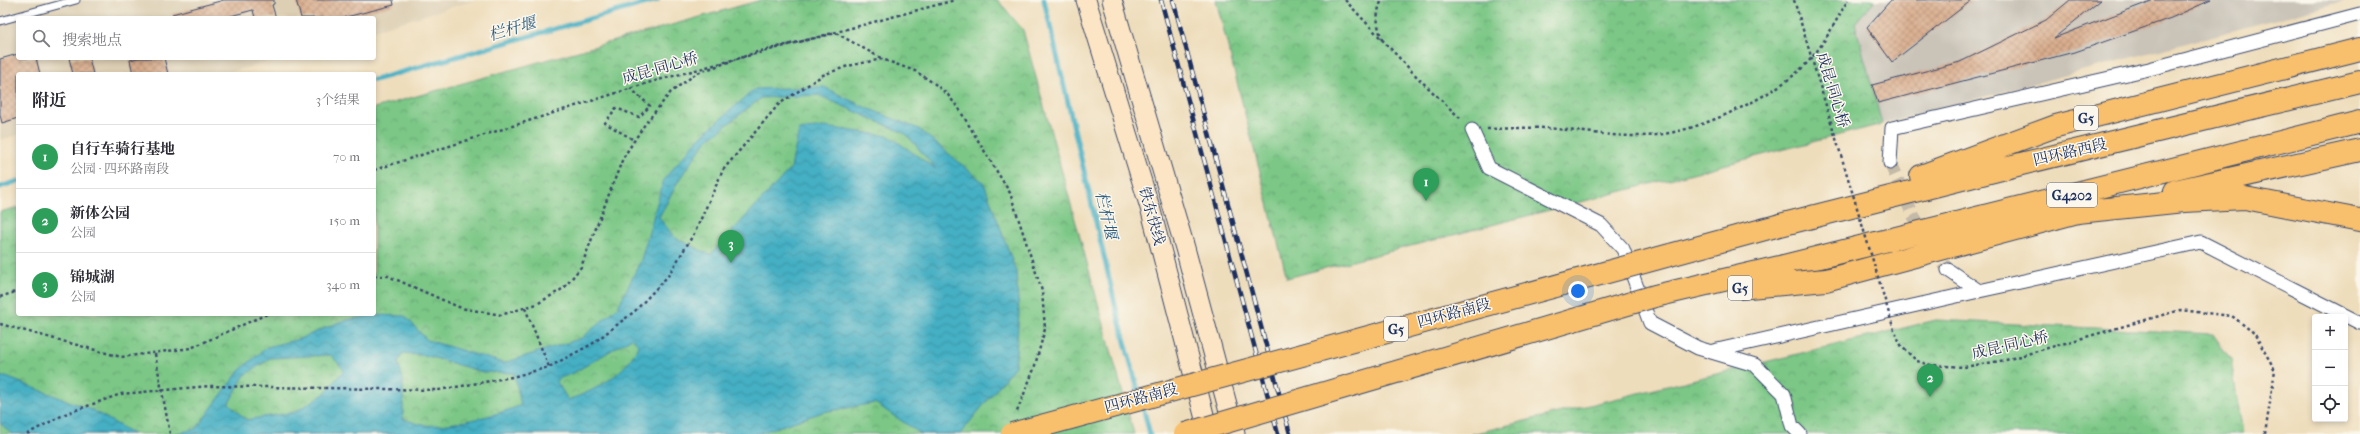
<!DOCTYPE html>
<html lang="zh">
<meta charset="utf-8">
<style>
body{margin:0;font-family:"IM FELL French Canon","Noto Serif SC",serif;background:#f2f2f3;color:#2b2b33}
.controls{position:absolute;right:12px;bottom:12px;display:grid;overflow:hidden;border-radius:4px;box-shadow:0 2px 6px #0003}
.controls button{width:36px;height:36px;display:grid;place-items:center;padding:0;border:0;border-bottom:1px solid #e1e1e2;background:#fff;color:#2b2b33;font:20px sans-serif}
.you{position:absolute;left:1578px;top:291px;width:14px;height:14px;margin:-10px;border:3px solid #fff;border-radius:50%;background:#1a73e8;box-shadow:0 0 0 6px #1a73e833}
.badge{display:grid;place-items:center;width:26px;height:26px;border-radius:50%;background:#c8321e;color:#fff;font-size:13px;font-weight:700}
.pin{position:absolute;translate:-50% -33px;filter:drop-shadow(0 1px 2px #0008)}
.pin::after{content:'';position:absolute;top:21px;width:14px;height:12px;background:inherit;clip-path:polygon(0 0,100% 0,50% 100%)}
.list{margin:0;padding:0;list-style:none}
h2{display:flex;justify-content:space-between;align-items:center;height:52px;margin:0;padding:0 16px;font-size:17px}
h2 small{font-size:13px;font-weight:400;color:#7c7c81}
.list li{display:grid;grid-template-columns:26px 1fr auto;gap:12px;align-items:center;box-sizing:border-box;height:64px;padding:0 16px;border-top:1px solid #e1e1e2}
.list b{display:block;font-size:15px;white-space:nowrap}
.list p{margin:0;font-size:13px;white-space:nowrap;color:#7c7c81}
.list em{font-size:13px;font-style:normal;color:#7c7c81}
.icon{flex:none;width:22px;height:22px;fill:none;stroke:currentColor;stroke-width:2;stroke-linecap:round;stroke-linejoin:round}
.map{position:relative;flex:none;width:2360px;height:434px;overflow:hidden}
.search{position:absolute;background:#fff;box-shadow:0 2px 6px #0003;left:16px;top:16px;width:360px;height:44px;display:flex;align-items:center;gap:10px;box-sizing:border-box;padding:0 14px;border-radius:4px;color:#7c7c81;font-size:15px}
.panel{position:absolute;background:#fff;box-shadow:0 2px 6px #0003;left:16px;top:72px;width:360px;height:244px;border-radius:4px}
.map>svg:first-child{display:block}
.built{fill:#ddcfb4}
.industrial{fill:#c9c3b8}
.park{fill:url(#park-crowns);stroke:#4b7b72}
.water{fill:url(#water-waves);stroke:#306f90;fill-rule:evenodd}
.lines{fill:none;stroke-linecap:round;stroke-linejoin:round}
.stream{stroke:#45afc3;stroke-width:5}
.building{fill:url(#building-cross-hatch)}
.street-tunnel{stroke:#c4baa8;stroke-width:13;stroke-dasharray:13 6;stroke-linecap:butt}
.lane-casing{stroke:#3b496c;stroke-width:9}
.street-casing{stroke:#3b496c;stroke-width:15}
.secondary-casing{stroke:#3b496c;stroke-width:21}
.highway-casing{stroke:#3b496c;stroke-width:24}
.path{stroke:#3b496c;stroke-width:2.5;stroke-dasharray:3 3;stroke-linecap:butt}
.lane{stroke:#fff;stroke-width:7}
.street{stroke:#fff;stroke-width:13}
.secondary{stroke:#fce5c4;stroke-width:19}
.highway{stroke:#f8bf6c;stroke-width:22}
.rail-casing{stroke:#1b2f5e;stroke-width:4.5}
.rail{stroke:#fbf7ec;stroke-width:3;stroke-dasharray:9;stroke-linecap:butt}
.highway-bridge-casing{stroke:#3b496c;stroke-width:24;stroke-linecap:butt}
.path-bridge{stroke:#3b496c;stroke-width:2.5;stroke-dasharray:3 3;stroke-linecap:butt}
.highway-bridge{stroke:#f8bf6c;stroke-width:22}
.labels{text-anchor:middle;stroke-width:3;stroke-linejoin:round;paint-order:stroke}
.shield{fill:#fbf7ec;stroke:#5e6b89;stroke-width:1}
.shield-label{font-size:14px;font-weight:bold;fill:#1b2f5e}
.street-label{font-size:15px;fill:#1b2f5e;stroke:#fbf7ec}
.water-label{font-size:16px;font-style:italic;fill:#2a5c81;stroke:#fbf7ec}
</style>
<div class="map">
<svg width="2360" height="434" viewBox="0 0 2360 434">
<defs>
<pattern id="park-crowns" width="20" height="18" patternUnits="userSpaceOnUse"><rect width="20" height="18" fill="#7bc786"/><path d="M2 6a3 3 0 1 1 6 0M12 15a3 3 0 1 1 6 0" fill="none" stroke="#64a271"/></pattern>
<pattern id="water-waves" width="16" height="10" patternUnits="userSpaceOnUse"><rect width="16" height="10" fill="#45afc3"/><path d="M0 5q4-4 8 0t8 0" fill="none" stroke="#398fa2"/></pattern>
<pattern id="building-cross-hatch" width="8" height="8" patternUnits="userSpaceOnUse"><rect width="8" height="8" fill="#daae8e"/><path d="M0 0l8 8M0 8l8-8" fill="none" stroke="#b08e77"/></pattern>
</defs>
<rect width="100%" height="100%" fill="#fbf7ec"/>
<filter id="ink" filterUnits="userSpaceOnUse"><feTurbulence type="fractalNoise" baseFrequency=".025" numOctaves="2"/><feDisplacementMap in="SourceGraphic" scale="8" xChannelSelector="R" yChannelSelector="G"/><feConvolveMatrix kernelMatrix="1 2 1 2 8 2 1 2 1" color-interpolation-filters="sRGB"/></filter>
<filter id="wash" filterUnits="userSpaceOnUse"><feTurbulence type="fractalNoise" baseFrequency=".012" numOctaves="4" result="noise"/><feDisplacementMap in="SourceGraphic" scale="16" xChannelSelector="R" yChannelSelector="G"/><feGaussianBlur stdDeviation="0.9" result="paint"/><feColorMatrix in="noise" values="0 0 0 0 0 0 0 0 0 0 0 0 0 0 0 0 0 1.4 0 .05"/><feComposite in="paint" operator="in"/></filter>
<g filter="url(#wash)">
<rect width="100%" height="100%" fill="#edb"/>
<!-- built -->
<path class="built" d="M0 0H476L374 30V18H18V58H279L225 74H18V135L0 140Z"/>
<!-- industrial -->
<path class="industrial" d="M1875 0H2348L1882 124 1855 23Z"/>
<!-- park -->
<path class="park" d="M761 0H998L1023 30 1134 434H0V212L18 207V314H374V108Z
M1216 0H1875L1855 23 1882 124 1287 278Z
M1936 320 2213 334 2231 360 2243 434H1472Z"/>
<!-- water -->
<path class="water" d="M824 87 862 106 919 129 984 183 1016 271 1019 313 1015 366 960 434H921L875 403 823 412 757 434H172L196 429 239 371 267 347 299 339 342 321 373 315 405 316 427 340 504 363 582 338 618 307 641 260 664 179 701 136 755 89ZM818 95 906 134 936 169 889 136 824 127 799 130 791 168 710 255 674 237 659 217 680 178 706 141 761 98ZM632 338 639 346C624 375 597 390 568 400L556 380 575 372ZM403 353 428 356 482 372 514 373 521 405C502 414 445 428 424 425 417 424 410 421 403 419V380L398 362ZM331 355 344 370 324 394 295 412 246 420 229 403 244 376 270 358Z
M0 377H6L92 410 134 434H12L0 423Z"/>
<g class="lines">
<!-- stream -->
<path class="stream" d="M1044 0 1116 308 1139 394
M374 80 657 0
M0 187 18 181
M1142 404 1150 434"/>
</g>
<g id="blocks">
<!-- building -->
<path class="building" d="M224 0H274V4L272 5 276 18H255L253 10 223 18H173L172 14Z
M296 0H393L394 5 342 18H301Z
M1891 0H1972L1892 62 1867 27Z
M2070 0H2101L2054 38 2154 0H2211L2171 18 2078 51 1878 103 1872 85 1960 62 2046 20Z
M18 54V58H36L40 74H18V118L2 123 0 115V59Z
M69 58H89L93 74H73Z
M138 58H164L168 74H133L130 60Z"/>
</g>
</g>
<g filter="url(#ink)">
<use href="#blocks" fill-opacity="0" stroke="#3b496c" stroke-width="1"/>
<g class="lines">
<!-- street-tunnel -->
<path class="street-tunnel" d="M1890 163 1913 215 1948 270"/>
<!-- lane casing -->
<g class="lane-casing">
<path id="lane" d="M0 21 76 0"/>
</g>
<!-- street casing -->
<g class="street-casing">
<path id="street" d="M1472 130 1489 168 1601 225 1623 249 1650 323 1698 348 1755 365 1784 394 1792 426 1800 434
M1890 163 1892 128 2149 69 2360 14
M1948 270 1979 291 2201 242 2360 323
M1713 351 1979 291"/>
</g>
<!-- secondary casing -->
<g class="secondary-casing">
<path id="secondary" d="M1086 0 1151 211 1209 434
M1112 0 1185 248 1235 434"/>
</g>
<!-- highway casing -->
<g class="highway-casing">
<path id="highway" d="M1921 176 2056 126 2360 49
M2175 191 2360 150
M1780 225 2021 164 2360 82
M1784 266 2360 122
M1826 280 2078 212 2184 201 2245 198 2360 220"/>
</g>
<!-- path -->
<path class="path" d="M1345 0 1418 78 1462 120
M1382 40C1377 25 1375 14 1382 0
M630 88 650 106 639 117 616 108 605 123 634 140
M1487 129C1506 129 1525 127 1544 128 1579 130 1621 139 1656 135 1700 131 1776 96 1807 63 1824 45 1835 22 1848 0
M374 276H388L461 308 501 315 537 304 564 288 581 267 623 158 645 124 671 92 697 73 757 52 836 33 881 58
M0 297 18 291
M525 308 549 367
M0 324 121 357 191 348 267 314
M155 354 170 434
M27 434 65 414 121 394 209 386 439 390 512 377 549 367 592 344 635 311 668 276 695 232 723 170 779 104 823 75 848 66 882 59 915 71 935 84 948 95 959 109 1010 193 1042 291 1045 329 1034 369 1016 414"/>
<!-- lane -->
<use href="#lane" class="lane"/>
<!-- street -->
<use href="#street" class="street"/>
<!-- secondary -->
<use href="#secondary" class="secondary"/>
<!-- highway -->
<use href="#highway" class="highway"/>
<!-- rail casing -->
<g class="rail-casing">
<path id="rail" d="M1161 0 1278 434
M1173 0 1290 434"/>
</g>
<!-- rail -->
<use href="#rail" class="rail"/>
<!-- highway-bridge casing -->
<g class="highway-bridge-casing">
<path id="highway-bridge" d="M1739 288 1826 280
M1012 434 1780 225
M1185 434 1655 296 1784 266"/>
</g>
<!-- path-bridge -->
<path class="path-bridge" d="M1794 0 1894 330 1902 347 1917 361 1930 365 1964 367 2006 360 2180 310 2232 316 2254 333 2275 370 2265 434
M374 170 651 82 955 0"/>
<!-- highway-bridge -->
<use href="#highway-bridge" class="highway-bridge"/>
</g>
</g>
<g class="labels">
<!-- shield labels -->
<g class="shield">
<rect x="2074" y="106" width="24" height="24" rx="3"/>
<rect x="2047" y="183" width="50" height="24" rx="3"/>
<rect x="1728" y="276" width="24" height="24" rx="3"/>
<rect x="1384" y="317" width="24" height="24" rx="3"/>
</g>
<g class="shield-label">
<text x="2086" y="123">G5</text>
<text x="2072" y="200">G4202</text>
<text x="1740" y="293">G5</text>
<text x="1396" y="334">G5</text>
</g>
<!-- street labels -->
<g class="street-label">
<text transform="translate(660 68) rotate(-16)" y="5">成昆·同心桥</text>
<text transform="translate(1833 90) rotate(73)" y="5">成昆·同心桥</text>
<text transform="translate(2070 152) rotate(-13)" y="5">四环路西段</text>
<text transform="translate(1152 216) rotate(74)" y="5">铁东快线</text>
<text transform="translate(1454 313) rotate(-15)" y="5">四环路南段</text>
<text transform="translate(2010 345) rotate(-13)" y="5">成昆·同心桥</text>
<text transform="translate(1141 398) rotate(-15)" y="5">四环路南段</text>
</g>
<!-- water labels -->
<g class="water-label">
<text transform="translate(512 28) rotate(-16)" y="6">栏杆堰</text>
<text transform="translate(1107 215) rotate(77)" y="6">栏杆堰</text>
</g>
</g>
</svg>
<div class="controls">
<button>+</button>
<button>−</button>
<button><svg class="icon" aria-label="locate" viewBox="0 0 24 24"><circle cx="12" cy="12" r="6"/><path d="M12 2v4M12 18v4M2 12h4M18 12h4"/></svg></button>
</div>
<div class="you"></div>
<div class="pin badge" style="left:1426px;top:201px;background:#2e9e5b">1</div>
<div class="pin badge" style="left:1930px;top:397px;background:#2e9e5b">2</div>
<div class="pin badge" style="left:731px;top:263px;background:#2e9e5b">3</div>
<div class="search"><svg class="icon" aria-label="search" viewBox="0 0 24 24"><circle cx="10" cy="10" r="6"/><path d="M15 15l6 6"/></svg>搜索地点</div>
<section class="panel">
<h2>附近<small>3个结果</small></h2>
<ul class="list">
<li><span class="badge" style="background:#2e9e5b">1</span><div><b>自行车骑行基地</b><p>公园 · 四环路南段</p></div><em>70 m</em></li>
<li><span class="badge" style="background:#2e9e5b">2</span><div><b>新体公园</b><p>公园</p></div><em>150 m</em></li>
<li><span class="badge" style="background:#2e9e5b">3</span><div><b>锦城湖</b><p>公园</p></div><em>340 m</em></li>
</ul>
</section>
</div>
